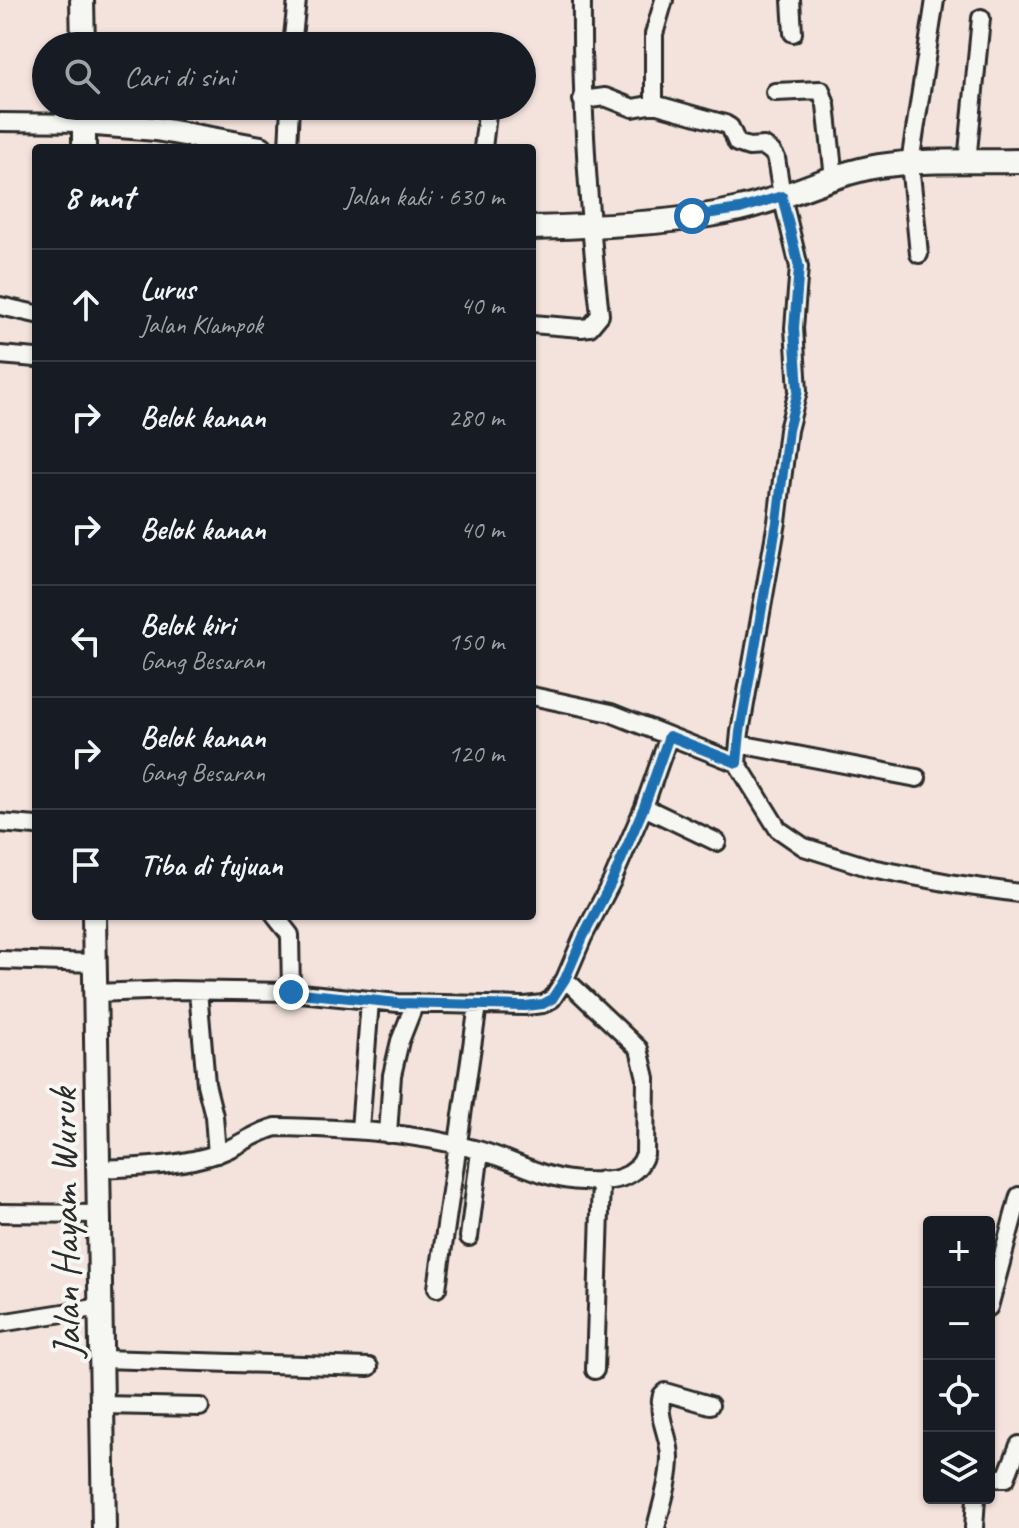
<!DOCTYPE html>
<html lang="id">
<meta charset="utf-8">
<style>
body{margin:0;font-family:Caveat,sans-serif;background:#242831;color:#f1f3f6}
.controls{position:absolute;right:24px;bottom:24px;display:grid;overflow:hidden;border-radius:8px;box-shadow:0 2px 6px #0004}
.controls button{width:72px;height:72px;display:grid;place-items:center;padding:0;border:0;border-bottom:2px solid #363941;background:#171b24;color:#f1f3f6;font:40px sans-serif}
.stop{position:absolute;width:24px;height:24px;margin:-18px;border:6px solid #1f6fb2;border-radius:50%;background:#fff}
.stop.end{background:#1f6fb2;border-color:#fff;box-shadow:0 2px 8px #0008}
.list{margin:0;padding:0;list-style:none}
h2{display:flex;justify-content:space-between;align-items:center;height:104px;margin:0;padding:0 32px;font-size:34px}
h2 small{font-size:26px;font-weight:400;color:#9ea1a6}
.list li{display:grid;grid-template-columns:52px 1fr auto;gap:24px;align-items:center;box-sizing:border-box;height:112px;padding:0 32px;border-top:2px solid #363941}
.list b{display:block;font-size:30px;white-space:nowrap}
.list p{margin:0;font-size:26px;white-space:nowrap;color:#9ea1a6}
.list em{font-size:26px;font-style:normal;color:#9ea1a6}
.icon{flex:none;width:44px;height:44px;fill:none;stroke:currentColor;stroke-width:2;stroke-linecap:round;stroke-linejoin:round}
.map{position:relative;flex:none;width:1019px;height:1528px;overflow:hidden}
.search{position:absolute;background:#171b24;box-shadow:0 2px 6px #0004;left:32px;top:32px;width:504px;height:88px;display:flex;align-items:center;gap:20px;box-sizing:border-box;padding:0 28px;border-radius:44px;color:#9ea1a6;font-size:30px}
.panel{position:absolute;background:#171b24;box-shadow:0 2px 6px #0004;left:32px;top:144px;width:504px;height:776px;border-radius:8px}
.map>svg:first-child{display:block}
.lines{fill:none;stroke-linecap:round;stroke-linejoin:round}
.street-casing{stroke:#2b2b2b;stroke-width:22}
.secondary-casing{stroke:#2b2b2b;stroke-width:28}
.street{stroke:#f6f6f2;stroke-width:16}
.secondary{stroke:#f6f6f2;stroke-width:22}
.route{stroke:#1f6fb2;stroke-width:10}
.labels{text-anchor:middle;stroke-width:8;stroke-linejoin:round;paint-order:stroke}
.street-label{font-size:40px;fill:#2b2b2b;stroke:#f6f6f2}
</style>
<div class="map">
<svg width="1019" height="1528" viewBox="0 0 1019 1528">
<rect width="100%" height="100%" fill="#f4e3dc"/>
<filter id="ink" filterUnits="userSpaceOnUse"><feTurbulence type="fractalNoise" baseFrequency=".0125" numOctaves="2"/><feDisplacementMap in="SourceGraphic" scale="16" xChannelSelector="R" yChannelSelector="G"/><feConvolveMatrix kernelMatrix="1 2 1 2 8 2 1 2 1" color-interpolation-filters="sRGB"/></filter>
<g filter="url(#ink)">
<g class="lines">
<!-- street casing -->
<g class="street-casing">
<path id="street" d="M791 0 793 33
M292 46 297 0
M775 92 821 90 826 105 834 178
M582 100 605 97 633 108 654 104 725 124 730 127 737 143 749 147 764 146 772 152 776 158 782 196 799 267 794 328 798 391 788 430 777 522 740 732 737 763
M654 104V34L664 0
M0 122 84 123
M288 148 290 106
M483 148 488 106
M967 162 981 18
M919 254 910 163 935 0
M0 306 36 314
M532 324 581 328 590 327 600 315C588 210 581 106 582 0
M0 355 36 358
M532 696 611 713 737 763 778 829 804 847 871 868 955 884 1019 893
M739 744 917 778
M644 807 717 842
M0 823 36 826
M275 916 290 935 291 992
M0 960 95 963
M198 991 206 1084 214 1116 217 1154
M95 993 172 990 291 992 398 1003 525 1006 543 1004 552 999 565 979 583 937 612 881 644 807 669 736
M360 1129 370 1001
M388 1134 392 1075 400 1041 415 1003
M100 1169C140 1167 181 1166 219 1153 239 1146 256 1132 276 1127 344 1128 412 1132 478 1150 514 1160 545 1180 583 1181 609 1182 636 1181 645 1154L646 1078 639 1049 565 979
M0 1213 101 1214
M469 1237 480 1151
M437 1288 478 1005
M989 1307 1019 1196
M0 1323 101 1307
M102 1359 369 1367
M595 1370 601 1180
M102 1405 200 1407
M989 1478H1006L1019 1445
M656 1528C661 1506 670 1481 670 1458 670 1435 656 1418 662 1395L665 1392 710 1405
M974 1528 976 1498"/>
</g>
<!-- secondary casing -->
<g class="secondary-casing">
<path id="secondary" d="M82 0 83 46
M84 106V148
M84 123 156 129 261 148
M532 228C596 226 676 224 739 209 786 199 830 174 879 166 925 159 973 162 1019 161
M94 916 104 1528"/>
</g>
<!-- street -->
<use href="#street" class="street"/>
<!-- secondary -->
<use href="#secondary" class="secondary"/>
</g>
</g>
<g class="lines" filter="url(#ink)">
<!-- route -->
<path class="route" d="M291 992 398 1003 525 1006 543 1004 552 999 565 979 583 937 612 881 644 807 669 736 737 763 740 732 777 522 788 430 798 391 794 328 799 267 782 196 740 209 692 216"/>
</g>
<g class="labels">
<!-- street labels -->
<g class="street-label">
<text transform="translate(64 1223) rotate(-91)" y="14">Jalan Hayam Wuruk</text>
</g>
</g>
</svg>
<div class="controls">
<button>+</button>
<button>−</button>
<button><svg class="icon" aria-label="locate" viewBox="0 0 24 24"><circle cx="12" cy="12" r="6"/><path d="M12 2v4M12 18v4M2 12h4M18 12h4"/></svg></button>
<button><svg class="icon" aria-label="layers" viewBox="0 0 24 24"><path d="M12 4l9 5-9 5-9-5zM3 14l9 5 9-5"/></svg></button>
</div>
<div class="stop" style="left:692px;top:216px"></div>
<div class="stop end" style="left:291px;top:992px"></div>
<div class="search"><svg class="icon" aria-label="search" viewBox="0 0 24 24"><circle cx="10" cy="10" r="6"/><path d="M15 15l6 6"/></svg>Cari di sini</div>
<section class="panel">
<h2>8 mnt<small>Jalan kaki · 630 m</small></h2>
<ul class="list">
<li><svg class="icon" aria-label="ahead" viewBox="0 0 24 24"><path d="M12 20V5M6 11l6-6 6 6"/></svg><div><b>Lurus</b><p>Jalan Klampok</p></div><em>40 m</em></li>
<li><svg class="icon" aria-label="right" viewBox="0 0 24 24"><path d="M7 20v-9h11M14 6l5 5-5 5"/></svg><div><b>Belok kanan</b></div><em>280 m</em></li>
<li><svg class="icon" aria-label="right" viewBox="0 0 24 24"><path d="M7 20v-9h11M14 6l5 5-5 5"/></svg><div><b>Belok kanan</b></div><em>40 m</em></li>
<li><svg class="icon" aria-label="left" viewBox="0 0 24 24"><path d="M17 20v-9H6M10 6l-5 5 5 5"/></svg><div><b>Belok kiri</b><p>Gang Besaran</p></div><em>150 m</em></li>
<li><svg class="icon" aria-label="right" viewBox="0 0 24 24"><path d="M7 20v-9h11M14 6l5 5-5 5"/></svg><div><b>Belok kanan</b><p>Gang Besaran</p></div><em>120 m</em></li>
<li><svg class="icon" aria-label="arrive" viewBox="0 0 24 24"><path d="M6 21V4h12l-3 4 3 4H6"/></svg><div><b>Tiba di tujuan</b></div></li>
</ul>
</section>
</div>
